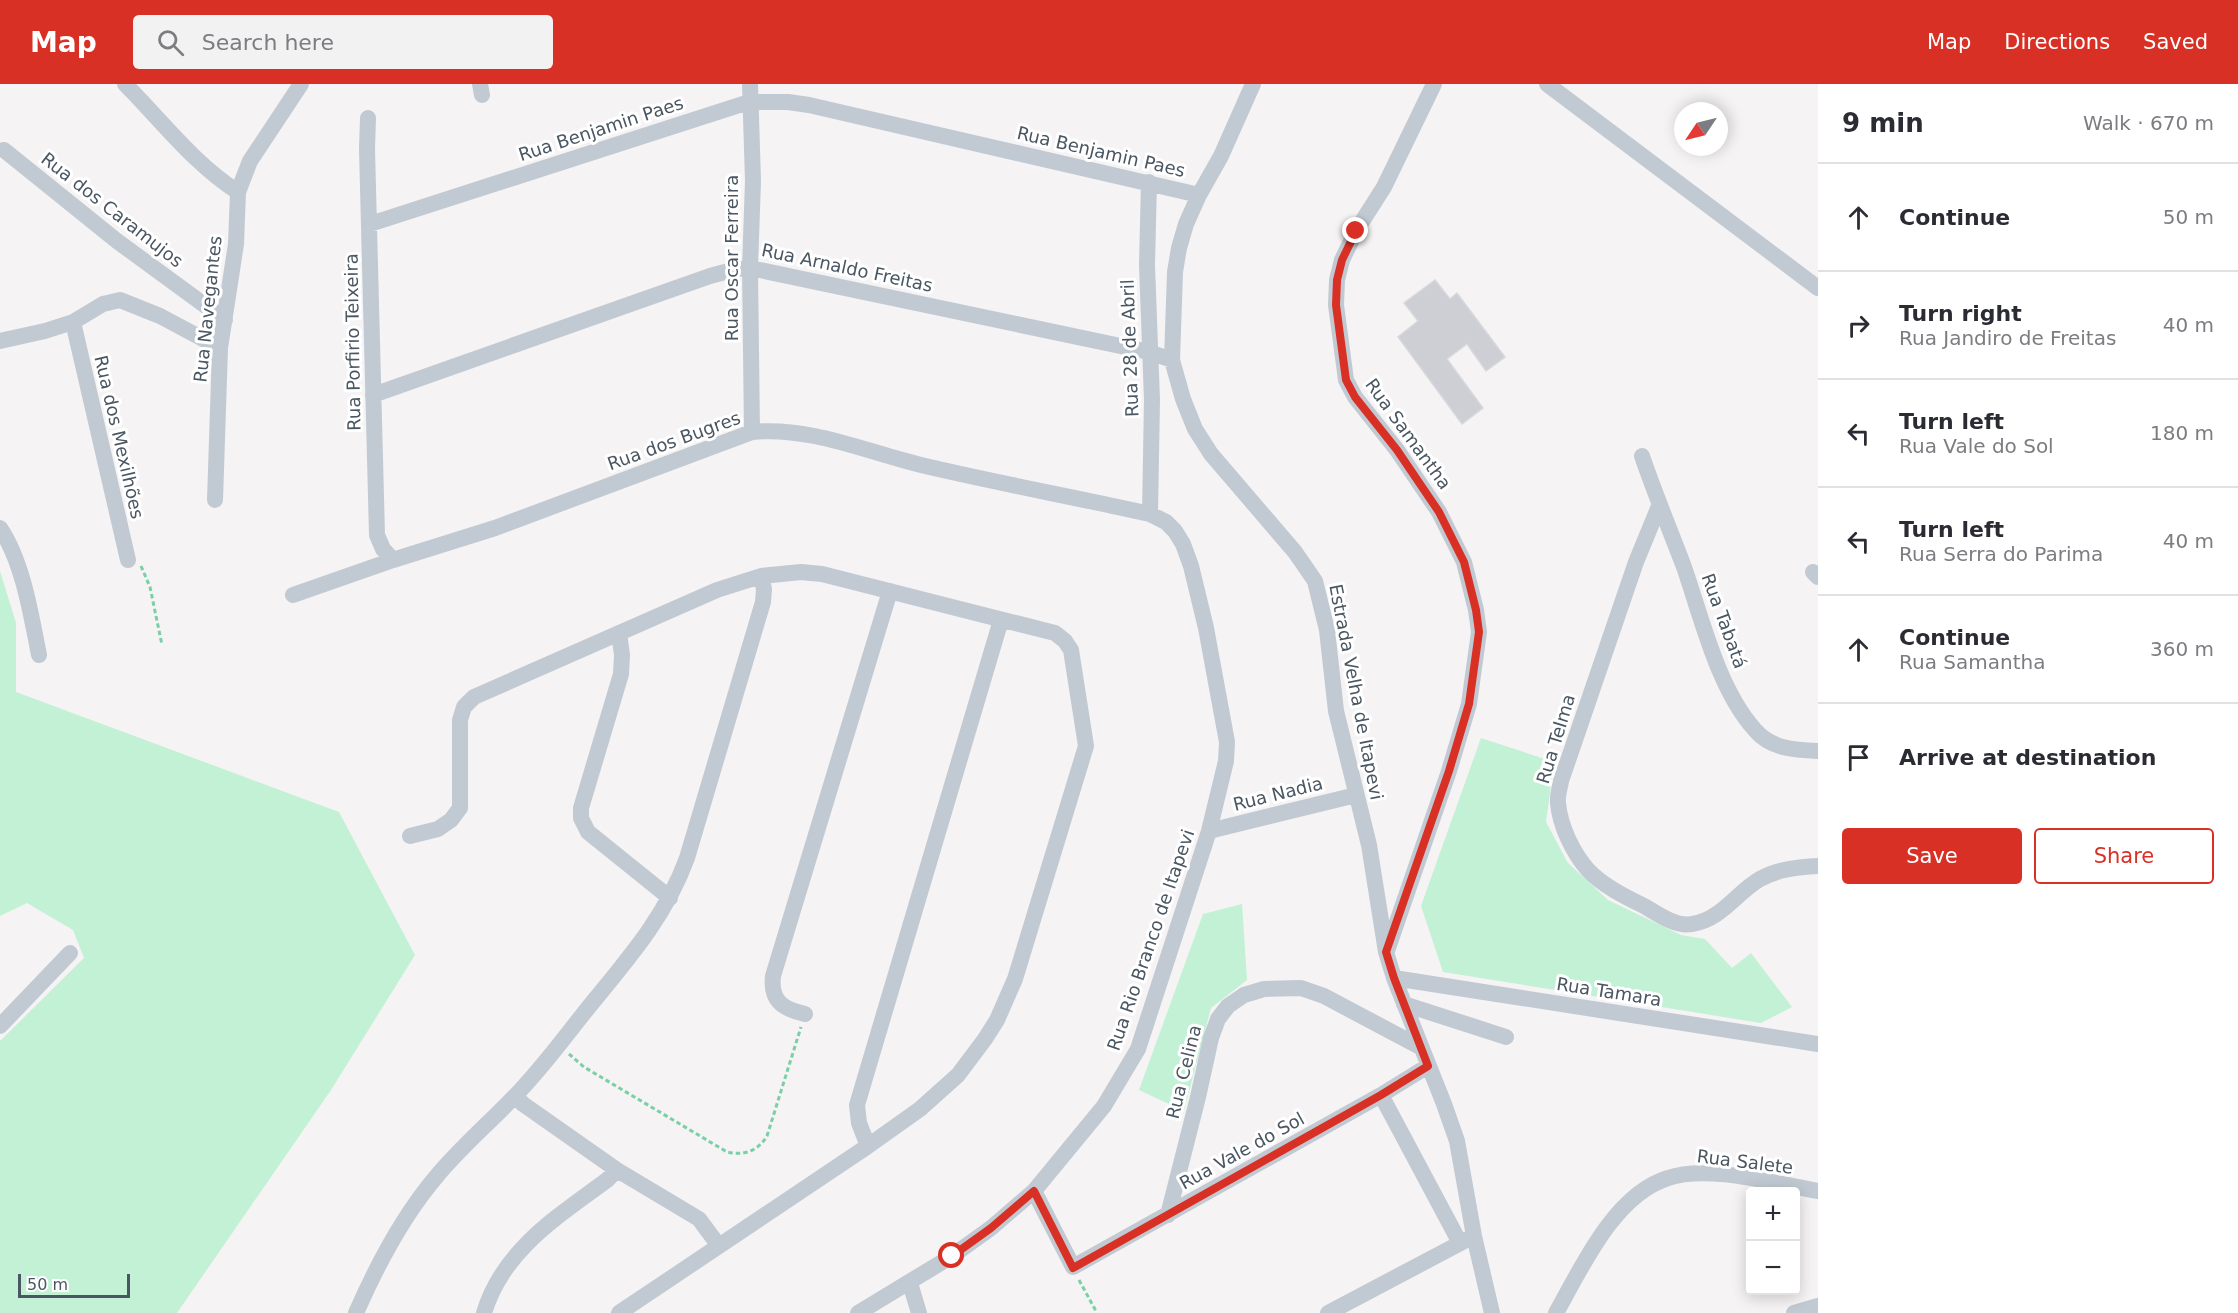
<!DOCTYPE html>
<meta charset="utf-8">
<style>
body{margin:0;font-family:"DejaVu Sans",sans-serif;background:#f2f2f3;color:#2b2b33}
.controls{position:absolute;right:18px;bottom:18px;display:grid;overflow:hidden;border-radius:6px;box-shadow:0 3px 15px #0003}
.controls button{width:54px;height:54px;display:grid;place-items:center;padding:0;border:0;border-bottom:2px solid #e1e1e2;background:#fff;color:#2b2b33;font:30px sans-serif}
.compass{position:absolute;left:1674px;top:18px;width:54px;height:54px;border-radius:50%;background:#fff;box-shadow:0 3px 15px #0003;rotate:235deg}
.scale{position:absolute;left:18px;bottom:15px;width:112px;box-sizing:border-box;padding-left:6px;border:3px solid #4a5661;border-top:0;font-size:16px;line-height:21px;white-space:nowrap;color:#4a5661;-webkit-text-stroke:4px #fff;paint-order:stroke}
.stop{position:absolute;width:18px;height:18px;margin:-14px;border:4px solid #d93025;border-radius:50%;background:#fff}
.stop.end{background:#d93025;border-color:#fff;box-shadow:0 2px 6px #0008}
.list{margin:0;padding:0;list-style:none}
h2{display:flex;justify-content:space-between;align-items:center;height:78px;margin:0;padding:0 24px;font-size:26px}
h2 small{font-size:20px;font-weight:400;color:#7c7c81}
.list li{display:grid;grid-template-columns:39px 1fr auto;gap:18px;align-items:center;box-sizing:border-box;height:108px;padding:0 24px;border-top:2px solid #e1e1e2}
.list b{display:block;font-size:22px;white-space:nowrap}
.list p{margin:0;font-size:20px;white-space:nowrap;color:#7c7c81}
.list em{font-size:20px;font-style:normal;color:#7c7c81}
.actions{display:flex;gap:12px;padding:18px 24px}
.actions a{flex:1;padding:14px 0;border:2px solid #d93025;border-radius:6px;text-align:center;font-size:21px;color:#d93025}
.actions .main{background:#d93025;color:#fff}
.icon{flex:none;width:33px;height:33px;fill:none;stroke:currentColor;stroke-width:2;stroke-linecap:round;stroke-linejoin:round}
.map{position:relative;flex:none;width:1818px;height:1229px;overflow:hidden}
header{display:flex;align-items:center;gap:36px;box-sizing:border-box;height:84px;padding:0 30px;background:#d93025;color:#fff}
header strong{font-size:28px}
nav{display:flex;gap:33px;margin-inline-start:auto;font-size:21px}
.search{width:420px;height:54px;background:#f2f2f3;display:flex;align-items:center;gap:15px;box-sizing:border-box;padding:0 21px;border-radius:6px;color:#7c7c81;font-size:22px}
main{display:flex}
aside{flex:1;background:#fff}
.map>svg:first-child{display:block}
.green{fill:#c3f1d5}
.building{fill:#cdcfd5;stroke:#d7d9de;stroke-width:1.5}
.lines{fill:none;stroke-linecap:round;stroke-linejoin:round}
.path{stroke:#7ad0a6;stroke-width:3;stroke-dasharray:4.5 3;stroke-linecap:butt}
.minor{stroke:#c1cad2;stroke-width:16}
.route{stroke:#d93025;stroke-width:8}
.labels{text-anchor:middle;stroke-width:6;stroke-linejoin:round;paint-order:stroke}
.street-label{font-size:18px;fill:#4a5661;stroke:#fff}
</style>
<header>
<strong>Map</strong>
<div class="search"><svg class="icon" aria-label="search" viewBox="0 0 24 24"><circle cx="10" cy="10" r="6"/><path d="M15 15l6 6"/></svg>Search here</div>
<nav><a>Map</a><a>Directions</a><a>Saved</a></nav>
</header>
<main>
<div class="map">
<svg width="1818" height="1229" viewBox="0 0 1818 1229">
<rect width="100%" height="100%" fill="#f5f3f3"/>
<!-- green -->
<path class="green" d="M0 487 16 539V608L339 728 415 871 331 1006 177 1229H0V957L84 874 73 846 27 819 0 832Z
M1481 654 1554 678 1546 738 1568 779 1608 816 1681 851 1705 855 1732 884 1751 869 1792 923 1761 939 1443 888 1421 822Z
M1242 820 1247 896 1211 924 1184 1027 1139 1006 1203 830Z"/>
<!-- building -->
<path class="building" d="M1435 196 1450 215 1457 209 1505 273 1486 287 1467 260 1447 275 1483 324 1462 340 1398 253 1418 237 1404 219Z"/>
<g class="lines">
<!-- path -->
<path class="path" d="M141 482 150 503 162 561
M569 970 584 983 727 1068C744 1072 758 1067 767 1052L801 943
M1079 1196 1097 1229"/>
<!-- minor -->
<path class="minor" d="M125 0C162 37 193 79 238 108
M480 0 482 11
M750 0 753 97 750 184 752 348
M1253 0 1221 72 1199 111 1186 140 1179 164 1175 188 1172 276 1183 315 1195 345 1211 370 1295 468 1315 497 1327 546 1336 627 1369 761 1386 868 1394 894 1444 1020 1457 1057 1474 1152 1492 1229
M1547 0 1818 204
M368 34 367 65 377 451 383 465 393 476
M4 66 117 157 225 236
M1149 98 1147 181 1152 316 1150 430
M370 140 749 18H788L809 21 1199 111
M73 238 128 476
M0 257 45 247 73 238 103 220 120 216 160 232 220 264
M373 311 710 192 736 185 750 184 1149 268 1172 276
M1642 372C1655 410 1670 446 1684 483 1702 535 1718 605 1755 646 1771 665 1795 666 1818 667
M215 416 220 264 236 160 238 108 250 77 301 0
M1659 422 1636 478 1561 697C1560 704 1557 712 1558 719 1560 742 1573 769 1588 786 1603 802 1626 813 1646 823 1659 831 1677 843 1692 840 1721 836 1737 808 1760 795 1778 785 1799 783 1818 782
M0 444C23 478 31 531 39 571
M1813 488 1818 493
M293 511 393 476 495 444 752 348C809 342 867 368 921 381 997 399 1074 413 1150 430L1166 438 1175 447 1183 460 1191 482 1206 544 1227 658 1226 677 1209 747 1138 965 1104 1022 1034 1107 991 1144 952 1172 858 1229
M619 549 622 571 621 590 581 724V734L588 748 670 814
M1209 747 1356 711
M410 752 438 745 451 736 460 724V636L464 623 474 613 717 506 761 492 801 488 822 490 1055 549 1065 557 1071 566 1086 662 1015 895 997 936 985 955 958 991 920 1025 868 1062 619 1229
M1387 867 1449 687 1469 620 1479 548 1476 526 1464 478 1439 428 1397 366 1355 313 1346 296 1336 221 1337 196 1342 176 1356 147 1384 103 1434 0
M1394 894 1818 960
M1404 920 1506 953
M805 930C783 925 770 917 773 892L890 507
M0 942 70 869
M1381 1011 1460 1159
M515 1012 523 1020 617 1086 699 1135 719 1162
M868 1062 859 1039 857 1021 1001 536
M1034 1107 1073 1183 1381 1011 1428 982
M1168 1131 1198 1013 1211 954 1218 935 1228 922 1244 911 1264 905 1301 904 1324 912 1420 963
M910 1199 919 1229
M356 1229C377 1181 402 1133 436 1093 459 1065 487 1041 512 1015 540 987 563 955 588 924 627 876 665 834 687 774L763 518 764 505 761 492
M484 1229C503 1166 557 1133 607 1096L617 1086
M1328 1229 1470 1154
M1556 1229C1582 1183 1614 1111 1668 1094 1708 1080 1776 1100 1818 1107
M1794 1229 1818 1222"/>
</g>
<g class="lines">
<!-- route -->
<path class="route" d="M952 1172 991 1144 1034 1107 1073 1184 1381 1011 1428 982 1394 894 1386 868 1449 687 1469 620 1479 548 1476 526 1464 478 1439 428 1397 366 1355 313 1346 296 1336 221 1337 196 1342 176 1356 147"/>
</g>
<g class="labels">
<!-- street labels -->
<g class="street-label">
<text transform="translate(601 45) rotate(-18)" y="6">Rua Benjamin Paes</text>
<text transform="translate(1101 68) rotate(13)" y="6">Rua Benjamin Paes</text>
<text transform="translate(112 126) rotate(38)" y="6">Rua dos Caramujos</text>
<text transform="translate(732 174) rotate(-90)" y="6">Rua Oscar Ferreira</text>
<text transform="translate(847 184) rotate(12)" y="6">Rua Arnaldo Freitas</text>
<text transform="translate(208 225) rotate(-84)" y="6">Rua Navegantes</text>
<text transform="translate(353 258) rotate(-91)" y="6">Rua Porfirio Teixeira</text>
<text transform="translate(1130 264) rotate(-92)" y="6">Rua 28 de Abril</text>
<text transform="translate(1408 350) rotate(54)" y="6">Rua Samantha</text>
<text transform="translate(119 353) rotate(77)" y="6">Rua dos Mexilhões</text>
<text transform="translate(674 357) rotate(-20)" y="6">Rua dos Bugres</text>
<text transform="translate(1724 537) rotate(70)" y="6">Rua Tabatá</text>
<text transform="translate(1356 608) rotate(79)" y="6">Estrada Velha de Itapevi</text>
<text transform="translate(1556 655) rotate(-73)" y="6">Rua Telma</text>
<text transform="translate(1278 710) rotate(-14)" y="6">Rua Nadia</text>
<text transform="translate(1151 856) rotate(-71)" y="6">Rua Rio Branco de Itapevi</text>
<text transform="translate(1609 908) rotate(9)" y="6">Rua Tamara</text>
<text transform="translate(1184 988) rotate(-76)" y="6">Rua Celina</text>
<text transform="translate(1242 1067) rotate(-29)" y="6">Rua Vale do Sol</text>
<text transform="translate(1745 1078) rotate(7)" y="6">Rua Salete</text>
</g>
</g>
</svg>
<div class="controls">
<button>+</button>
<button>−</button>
</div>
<svg class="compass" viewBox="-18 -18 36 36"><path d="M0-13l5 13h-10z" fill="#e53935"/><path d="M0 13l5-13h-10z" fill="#7c7c81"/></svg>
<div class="scale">50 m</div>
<div class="stop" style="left:952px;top:1172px"></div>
<div class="stop end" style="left:1356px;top:147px"></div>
</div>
<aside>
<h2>9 min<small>Walk · 670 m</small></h2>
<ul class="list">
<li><svg class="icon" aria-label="ahead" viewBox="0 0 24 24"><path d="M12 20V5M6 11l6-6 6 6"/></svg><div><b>Continue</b></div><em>50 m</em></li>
<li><svg class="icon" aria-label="right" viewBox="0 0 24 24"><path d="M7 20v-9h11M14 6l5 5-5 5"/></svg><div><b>Turn right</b><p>Rua Jandiro de Freitas</p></div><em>40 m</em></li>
<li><svg class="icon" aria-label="left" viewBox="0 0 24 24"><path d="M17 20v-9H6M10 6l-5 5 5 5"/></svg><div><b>Turn left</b><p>Rua Vale do Sol</p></div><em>180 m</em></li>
<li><svg class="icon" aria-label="left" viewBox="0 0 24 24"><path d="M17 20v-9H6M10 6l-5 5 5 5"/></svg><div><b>Turn left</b><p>Rua Serra do Parima</p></div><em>40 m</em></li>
<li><svg class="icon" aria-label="ahead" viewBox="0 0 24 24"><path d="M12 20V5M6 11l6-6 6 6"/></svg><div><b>Continue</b><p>Rua Samantha</p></div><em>360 m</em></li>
<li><svg class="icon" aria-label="arrive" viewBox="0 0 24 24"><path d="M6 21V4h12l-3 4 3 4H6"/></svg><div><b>Arrive at destination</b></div></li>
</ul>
<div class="actions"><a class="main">Save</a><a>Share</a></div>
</aside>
</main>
